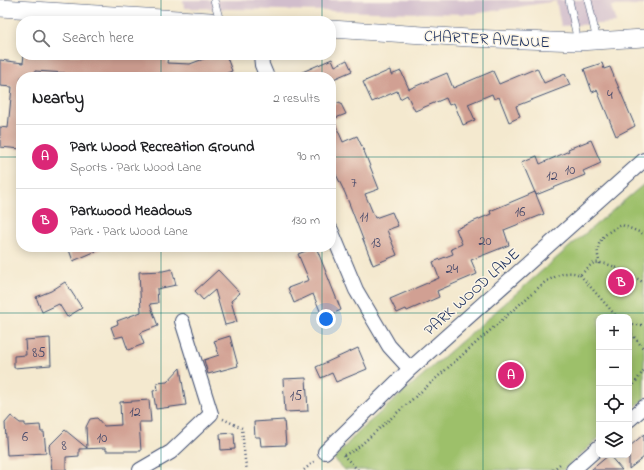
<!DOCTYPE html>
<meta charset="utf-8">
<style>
body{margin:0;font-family:"Indie Flower",sans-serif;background:#f2f2f2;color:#202124}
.controls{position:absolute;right:12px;bottom:12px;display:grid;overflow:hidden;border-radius:8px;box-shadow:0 2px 10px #0003}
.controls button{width:36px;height:36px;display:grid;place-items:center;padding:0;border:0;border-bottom:1px solid #e0e0e0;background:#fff;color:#202124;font:20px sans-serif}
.you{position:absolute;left:326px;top:319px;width:14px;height:14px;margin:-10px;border:3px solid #fff;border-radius:50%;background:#1a73e8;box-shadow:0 0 0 6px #1a73e833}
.badge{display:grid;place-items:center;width:26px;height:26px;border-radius:50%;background:#db2777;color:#fff;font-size:13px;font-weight:700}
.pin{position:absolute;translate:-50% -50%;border:2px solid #fff;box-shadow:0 1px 4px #0006}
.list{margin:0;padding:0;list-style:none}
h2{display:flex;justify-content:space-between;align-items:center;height:52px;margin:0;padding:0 16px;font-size:17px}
h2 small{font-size:13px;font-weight:400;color:#757577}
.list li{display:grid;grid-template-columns:26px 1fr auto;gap:12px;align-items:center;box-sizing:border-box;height:64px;padding:0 16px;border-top:1px solid #e0e0e0}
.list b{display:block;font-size:15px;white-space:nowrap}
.list p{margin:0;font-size:13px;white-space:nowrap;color:#757577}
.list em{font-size:13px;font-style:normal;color:#757577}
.icon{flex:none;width:22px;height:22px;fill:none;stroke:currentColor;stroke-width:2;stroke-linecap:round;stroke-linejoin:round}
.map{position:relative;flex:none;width:644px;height:470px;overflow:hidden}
.search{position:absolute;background:#fff;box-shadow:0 2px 10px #0003;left:16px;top:16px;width:320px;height:44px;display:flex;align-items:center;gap:10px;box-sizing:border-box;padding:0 14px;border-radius:16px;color:#757577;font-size:15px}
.panel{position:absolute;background:#fff;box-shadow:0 2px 10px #0003;left:16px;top:72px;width:320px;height:180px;border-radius:16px}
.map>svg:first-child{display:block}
.industrial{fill:#d1bdcc}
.green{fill:#9dc06a;stroke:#5c7864}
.building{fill:#d1a093}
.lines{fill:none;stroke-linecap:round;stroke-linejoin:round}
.service-casing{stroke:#3c4b6f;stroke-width:8}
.minor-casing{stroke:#3c4b6f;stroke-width:16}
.tertiary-casing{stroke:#3c4b6f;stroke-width:18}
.path{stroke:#3c4b6f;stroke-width:2.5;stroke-dasharray:1 3;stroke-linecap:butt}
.service{stroke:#fff;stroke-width:7}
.minor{stroke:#fff;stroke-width:14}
.tertiary{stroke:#fff;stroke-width:17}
.grid{fill:none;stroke:#0f766e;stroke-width:1;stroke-opacity:0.55}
.labels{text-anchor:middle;stroke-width:3;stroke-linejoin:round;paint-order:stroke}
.number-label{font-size:14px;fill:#484b6b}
.street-label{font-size:16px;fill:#1b2f5e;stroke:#fcf5e5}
</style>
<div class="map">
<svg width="644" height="470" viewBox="0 0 644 470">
<rect width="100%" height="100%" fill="#fcf5e5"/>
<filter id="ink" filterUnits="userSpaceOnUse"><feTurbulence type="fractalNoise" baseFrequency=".025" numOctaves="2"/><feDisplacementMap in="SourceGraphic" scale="8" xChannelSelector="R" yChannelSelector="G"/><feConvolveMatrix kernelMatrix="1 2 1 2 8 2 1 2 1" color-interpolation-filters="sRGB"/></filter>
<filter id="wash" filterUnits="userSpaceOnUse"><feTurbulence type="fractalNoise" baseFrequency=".012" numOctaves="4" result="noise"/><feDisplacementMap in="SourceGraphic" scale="16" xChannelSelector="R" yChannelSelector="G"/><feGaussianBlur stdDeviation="0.9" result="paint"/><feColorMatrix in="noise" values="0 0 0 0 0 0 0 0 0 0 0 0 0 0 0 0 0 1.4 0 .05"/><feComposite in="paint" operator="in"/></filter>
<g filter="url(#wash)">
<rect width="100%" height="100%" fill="#f4e9cf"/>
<!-- industrial -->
<path class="industrial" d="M183 0H644V5L611 6 616 23 561 26 556 1 474 14 184 8Z"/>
<!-- green -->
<path class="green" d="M644 184V399L629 412V317H599V438L563 470H345L334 459 358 432 568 248Z"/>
<g id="blocks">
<!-- building -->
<path class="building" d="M24 55H168L167 63 190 64 214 55H226L232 71 218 77H65V73L35 71 34 77H21V149L0 147V127L8 128 12 87 0 86V60L23 63Z
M332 59 335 66 347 60 352 71 331 80V77H291Z
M602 63 604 69 610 67 635 126 616 136 597 90 592 92 584 69Z
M537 68 544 83 565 74 570 85 516 106 520 117 509 122 499 97 494 99 492 94 468 104 475 120 463 125 454 103 449 105 446 98 415 111 407 95 400 99 397 91 372 102 363 82 390 70 391 75 401 71 409 89 447 73 453 88 493 71 499 84Z
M340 102 346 114 333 119 343 142 357 136 364 151 379 189 365 194 375 218 392 212 398 226 387 230 397 255 373 265 345 193 331 164V106Z
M591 140 601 163 583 171 585 175 536 195 522 162 537 156 540 164 569 151 568 149Z
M535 192 544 214 504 230 509 245 471 260 477 274 437 291 439 297 407 311 406 309 397 313 390 299 439 278 433 262 453 254 451 249 462 244 456 229 491 214 490 211Z
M68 247H106L73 261Z
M316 247 341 310 323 318 313 294 294 303 288 288 309 280 298 254Z
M172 269 176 285 157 289 158 303 150 304 158 326 140 333 144 344 128 350 123 336 115 338 111 327 118 324 117 321 141 312 139 272 163 271Z
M218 270 240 293 231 301 237 322 225 325 215 290 203 300 195 291Z
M65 282 82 308 67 317 59 304 42 312 36 297 51 291Z
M230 336 238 366 208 374 204 360 219 355 214 341Z
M50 338 51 365 14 368V356L26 355 25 340Z
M358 348 367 369 336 382 332 373 321 378 316 367Z
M180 368 186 405 156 409 153 391 158 390 157 383 167 382Z
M306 378 308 411 285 412 283 379Z
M149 400 151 422H139L141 451H106V448L79 449V456L66 457V470H52L49 446 65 430 87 448 86 427 90 419 97 418 104 426 121 425 120 402Z
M11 416 20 423H25V426L40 425 41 432H44L46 453 7 455 5 423Z
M284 420 286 445 261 446 260 437H255L254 422Z
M234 433 235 449 221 450 220 434Z
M644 434V457L629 469V447Z
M609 455 622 470H591Z"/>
</g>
</g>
<g filter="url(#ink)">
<use href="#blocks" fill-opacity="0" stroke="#3c4b6f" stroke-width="1"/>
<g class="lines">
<!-- service casing -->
<g class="service-casing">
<path id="service" d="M214 0 220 21
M569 0 578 42
M588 0 597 41"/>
</g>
<!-- minor casing -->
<g class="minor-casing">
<path id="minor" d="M261 55 262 65 267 77
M331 230 356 290 389 346 410 369
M629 420 644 407
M325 452 410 369 644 160
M140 470 171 452 211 414 182 321
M573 470 599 447"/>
</g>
<!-- tertiary casing -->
<g class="tertiary-casing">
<path id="tertiary" d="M0 8 210 21
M331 29 469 38 578 42 644 38"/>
</g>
<!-- path -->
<path class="path" d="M600 264C593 243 603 233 622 225L644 234
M580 275 617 317
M629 325H644
M629 331 644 349
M629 391 644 370
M223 419 242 428 245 460 247 470
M343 455 358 470
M344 455 355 450 545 282C557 276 567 269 580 275 584 272 588 267 592 264 604 258 634 276 644 283
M304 470 316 460
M553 470 560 464"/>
<!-- service -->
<use href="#service" class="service"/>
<!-- minor -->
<use href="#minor" class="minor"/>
<!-- tertiary -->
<use href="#tertiary" class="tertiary"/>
</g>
</g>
<!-- grid -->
<path class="grid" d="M161 0V21M322 0V21M483 0V470M161 55V77M322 55V77M0 157H21M331 157H644M161 247V470M322 247V470M0 313H644"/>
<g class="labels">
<!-- number labels -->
<g class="number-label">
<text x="610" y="99">4</text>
<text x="570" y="174">10</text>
<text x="552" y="180">12</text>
<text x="354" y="187">7</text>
<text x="520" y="216">16</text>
<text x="364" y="221">11</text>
<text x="485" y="245">20</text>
<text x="376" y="247">13</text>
<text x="452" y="273">24</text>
<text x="39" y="357">85</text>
<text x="296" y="400">15</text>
<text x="135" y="416">12</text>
<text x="25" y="441">6</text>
<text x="102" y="442">10</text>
<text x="64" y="450">8</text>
</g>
<!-- street labels -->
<g class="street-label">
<text transform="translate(487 38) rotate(3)" y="6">CHARTER AVENUE</text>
<text transform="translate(471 291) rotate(-42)" y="6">PARK WOOD LANE</text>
</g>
</g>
</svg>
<div class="controls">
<button>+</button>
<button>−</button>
<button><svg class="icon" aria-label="locate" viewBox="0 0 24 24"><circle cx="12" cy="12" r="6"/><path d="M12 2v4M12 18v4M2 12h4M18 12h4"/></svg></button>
<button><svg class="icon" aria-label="layers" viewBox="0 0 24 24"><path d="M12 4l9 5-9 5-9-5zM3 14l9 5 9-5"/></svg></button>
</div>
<div class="you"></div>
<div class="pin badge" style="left:511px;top:375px">A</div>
<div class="pin badge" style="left:621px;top:282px">B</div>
<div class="search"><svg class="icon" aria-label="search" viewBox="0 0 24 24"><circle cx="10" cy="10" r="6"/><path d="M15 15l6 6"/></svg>Search here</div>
<section class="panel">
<h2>Nearby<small>2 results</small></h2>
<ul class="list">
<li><span class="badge">A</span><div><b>Park Wood Recreation Ground</b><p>Sports · Park Wood Lane</p></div><em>90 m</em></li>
<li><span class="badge">B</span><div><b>Parkwood Meadows</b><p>Park · Park Wood Lane</p></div><em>130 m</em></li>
</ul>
</section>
</div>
